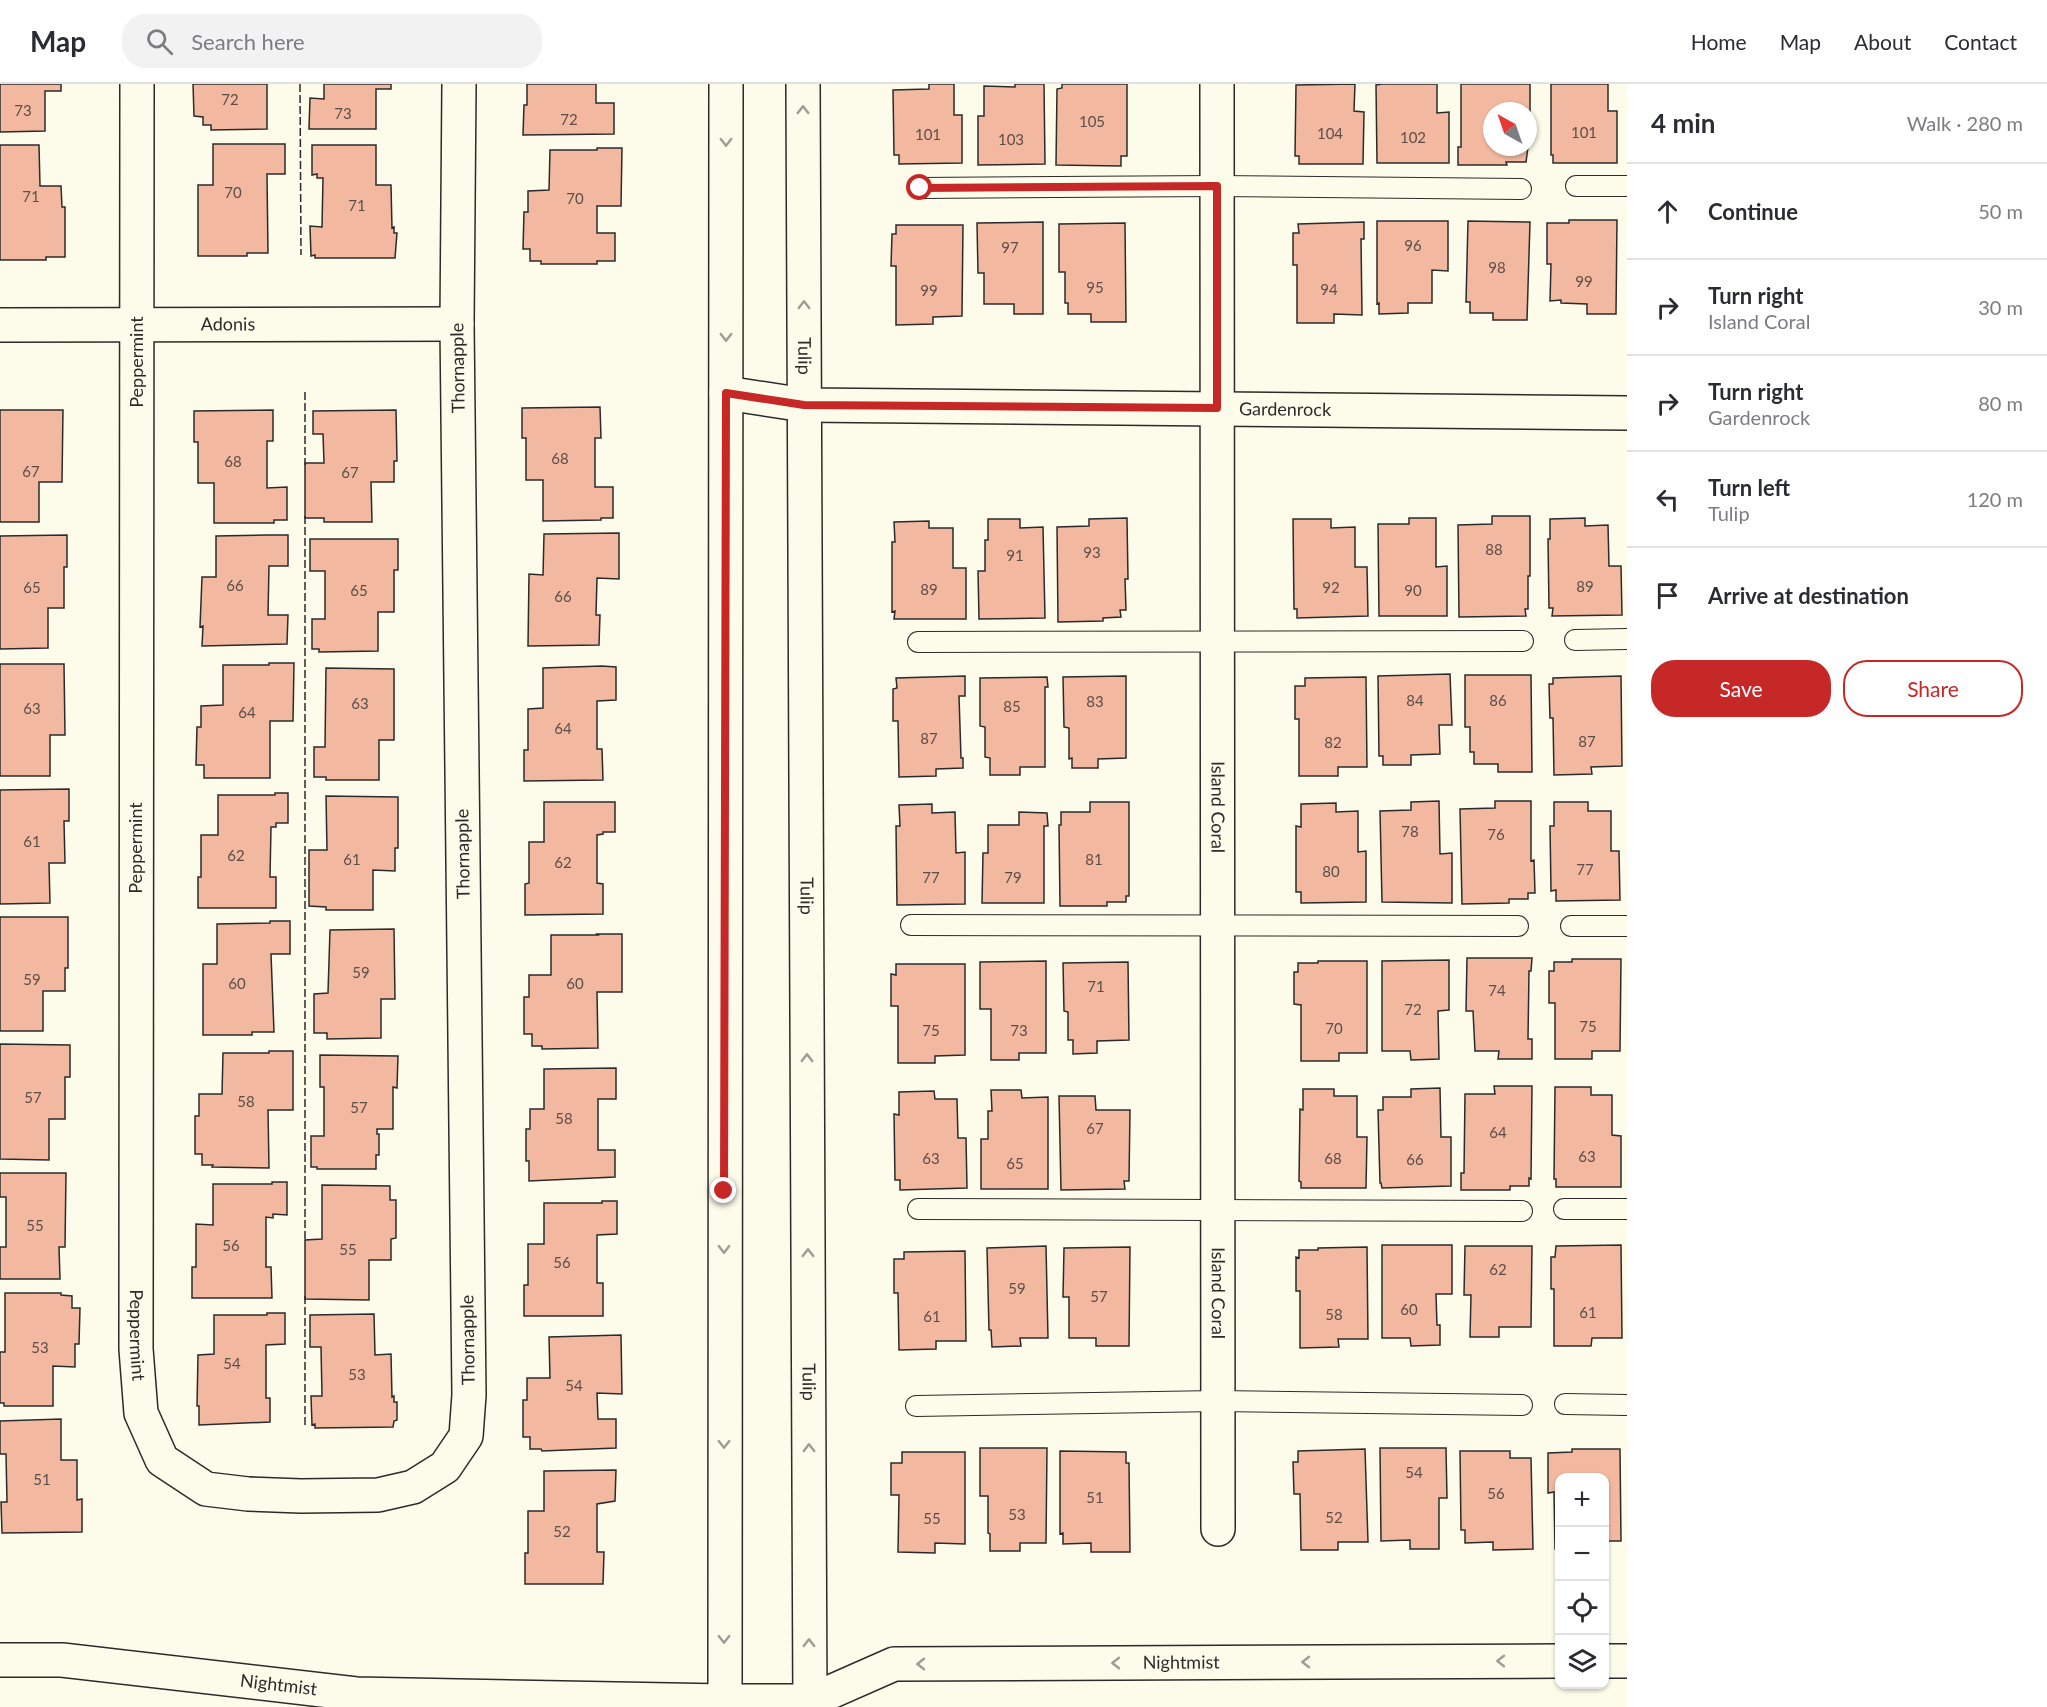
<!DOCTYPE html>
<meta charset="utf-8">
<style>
body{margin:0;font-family:Lato,sans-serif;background:#f2f2f3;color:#2b2b33}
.controls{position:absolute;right:18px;bottom:18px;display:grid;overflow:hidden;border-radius:12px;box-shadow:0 2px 4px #0004}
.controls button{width:54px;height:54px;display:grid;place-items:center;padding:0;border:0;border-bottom:2px solid #e1e1e2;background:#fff;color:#2b2b33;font:30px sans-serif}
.compass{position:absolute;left:1483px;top:18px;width:54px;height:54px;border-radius:50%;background:#fff;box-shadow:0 2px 4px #0004;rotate:320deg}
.stop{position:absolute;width:18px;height:18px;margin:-14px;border:4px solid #c62828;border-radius:50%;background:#fff}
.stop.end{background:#c62828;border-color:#fff;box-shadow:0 2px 6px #0008}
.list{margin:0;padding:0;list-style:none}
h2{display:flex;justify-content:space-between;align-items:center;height:78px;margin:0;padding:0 24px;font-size:26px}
h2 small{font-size:20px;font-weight:400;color:#7c7c81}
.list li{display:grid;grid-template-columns:39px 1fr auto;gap:18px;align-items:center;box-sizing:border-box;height:96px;padding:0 24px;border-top:2px solid #e1e1e2}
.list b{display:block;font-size:22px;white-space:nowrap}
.list p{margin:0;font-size:20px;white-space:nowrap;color:#7c7c81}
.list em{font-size:20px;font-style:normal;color:#7c7c81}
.actions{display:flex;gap:12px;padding:18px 24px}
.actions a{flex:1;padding:14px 0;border:2px solid #c62828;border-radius:24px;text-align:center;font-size:21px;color:#c62828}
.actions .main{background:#c62828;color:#fff}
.icon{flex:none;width:33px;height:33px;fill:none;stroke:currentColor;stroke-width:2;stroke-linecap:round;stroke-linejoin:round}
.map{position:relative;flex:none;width:1627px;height:1623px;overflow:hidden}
header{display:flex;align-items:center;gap:36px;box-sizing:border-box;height:84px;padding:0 30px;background:#fff;border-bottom:2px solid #e1e1e2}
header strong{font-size:28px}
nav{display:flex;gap:33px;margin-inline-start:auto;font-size:21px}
.search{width:420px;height:54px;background:#f2f2f3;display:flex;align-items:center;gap:15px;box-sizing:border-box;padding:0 21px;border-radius:24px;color:#7c7c81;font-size:22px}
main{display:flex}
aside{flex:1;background:#fff}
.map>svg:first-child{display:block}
.building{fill:#f2b8a0;stroke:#2b2b2b;stroke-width:1.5}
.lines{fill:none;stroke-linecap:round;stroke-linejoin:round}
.lane-casing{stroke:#2b2b2b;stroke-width:22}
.street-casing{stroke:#2b2b2b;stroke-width:36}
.secondary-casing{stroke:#2b2b2b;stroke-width:36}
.lane{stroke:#fdfbea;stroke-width:20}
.street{stroke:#fdfbea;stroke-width:33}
.secondary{stroke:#fdfbea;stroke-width:33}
.fence{stroke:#2b2b2b;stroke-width:1.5;stroke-dasharray:8 3;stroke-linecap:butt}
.oneway{stroke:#9e9d94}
.route{stroke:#c62828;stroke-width:8}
.labels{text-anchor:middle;stroke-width:4.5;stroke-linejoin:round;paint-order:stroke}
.number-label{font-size:15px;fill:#5d4e48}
.street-label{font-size:18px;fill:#2b2b2b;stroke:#fdfbea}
</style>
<header>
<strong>Map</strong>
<div class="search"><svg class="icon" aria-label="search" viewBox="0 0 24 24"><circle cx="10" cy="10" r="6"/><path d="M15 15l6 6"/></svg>Search here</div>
<nav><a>Home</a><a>Map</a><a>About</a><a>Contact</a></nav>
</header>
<main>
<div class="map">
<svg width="1627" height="1623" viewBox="0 0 1627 1623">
<rect width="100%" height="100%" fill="#fdfbea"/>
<!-- building -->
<path class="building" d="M0 0H61V7H45V47L0 48Z
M193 0H267V45L211 46V41H203V33L194 32Z
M324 0H391V5H376V45H309L310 14 324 15Z
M527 0H596V19H614V50L523 51 524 21H527Z
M929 0H954V31H962V79L899 80V71H894L893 6 929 5Z
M1015 0H1044L1045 80 978 81V32H984V2L1015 3Z
M1062 0H1127V72H1121V82L1056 81 1057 5 1062 4Z
M1355 0 1354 27 1364 28 1363 80H1299V72H1295L1296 1Z
M1382 0H1437V29L1449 28V79H1377L1376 1Z
M1461 0H1530V39L1528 27H1492V63H1528L1526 78H1506L1507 81H1458V63H1461Z
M1551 0H1608V27H1617V79H1553V71H1551Z
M213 60H285V90H267L268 169H247V172H198V101H213Z
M0 61H39L40 102H61L62 123H65V173H46V176H0Z
M312 61H376V101H391L392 144 394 143V149H397L395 174H315V171L311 172 310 142 322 143 323 94H317V90L312 91Z
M597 64H622L621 122H597V149H615V177H597V180H541V177H530V165H523L524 128H528V107L549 106 550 66H597Z
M1569 136H1617L1616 230H1587V220L1561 219V216L1550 217 1551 180H1547V139H1569Z
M1377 137H1448V187L1432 186V219H1408V229L1379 230V219L1377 220Z
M1468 137 1530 138 1527 236H1493V229H1470V218H1466Z
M1043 138V230H1014V220H984V189H978L977 139Z
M1364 138V155H1361L1362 231 1334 230V239H1297V181H1293V149H1299L1298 140Z
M1125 139 1126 238H1091V230H1068V219H1065V188H1059V140Z
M896 141H963L962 232 933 233V240L896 241V182H891L892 150H896Z
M600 323 601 354H595V403H613V434H601V436L543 437V396H526V354H522V324Z
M0 326H63L62 398H39V438H0Z
M273 326V357H267V404L287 403V436H274V439H214V399H198V358H194V327Z
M396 326 397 377H394V398H371L372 438H324V434H305V379H324L323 350H313V327Z
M1492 432H1530V492H1528V525H1525L1526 532 1459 533 1458 441 1492 440Z
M1127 434 1128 495H1125L1126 526H1120L1121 533 1103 534V537L1058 538 1057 443 1089 442V435Z
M1409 434H1436V483L1447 482V532H1379L1378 440H1409Z
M1585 434V442L1608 441 1609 482H1621L1622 531 1552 532 1553 524H1549L1548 455H1550V435Z
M988 435H1020V444L1043 443 1045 534 979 535 978 487H985V456H988Z
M1293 435H1331V444L1355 443V483H1367L1368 532 1297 534V525H1294Z
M929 437V444H953V484H966V535H894L895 527 892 528V458H895L894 438Z
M619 449V495L597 494 596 531H600L599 561 528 562 529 490 543 491 544 450Z
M67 451V483H64V524H48V564L0 565V452Z
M268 451H288V482H269L268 531H288L287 560 202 562 203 542 200 543 202 493H216V452Z
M310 455H398V486H394V528H378V567L319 568V565H312V535H325V487H310Z
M269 579H294L293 637H270V694H204V681H196L197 643H201V622L223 621V581H269Z
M0 580H64L65 651H50V692H0Z
M602 582 616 583V616L597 617V665H602L603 696 524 697V666H528V625L543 624V584Z
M326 584 394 585V656H379V696H326V693H314V663H325Z
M1450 590 1452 641H1439L1440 670 1411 671V681H1383V672H1379L1378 592Z
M1465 591H1531L1532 688H1498V680H1474V668H1470V643H1465Z
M965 592V612H959L961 674H963V684L936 685V692L899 693 898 637H893V605L897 604 896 594Z
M1126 592V674L1098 675V684H1072V674L1069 675V644L1064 643 1063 593Z
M1621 592 1622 682 1591 683 1592 690 1554 691 1553 634H1550L1549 600H1553V594Z
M1047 593 1048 603H1045V683H1020V691H990V674L985 673V643L980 642V594Z
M1366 593 1367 683H1338V692H1299V635H1295V602H1305V594Z
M69 705V737H64L65 779H49L50 819 0 820V706Z
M275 709H288V739H276V743H271L270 793H276V824H198V793H201V751H218V711H275Z
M326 712 398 713V764H395V787L373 786V826H326V823L309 822V766H327Z
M1439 717 1440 770 1452 769V819L1382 818 1380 727 1411 726V718Z
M1495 717H1531V777L1534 776 1535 809H1528V815H1509V819L1462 820 1460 725 1495 724Z
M544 718H615V748H603V750L597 751V799L603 800V830L525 831V800L529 799V758H544Z
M1090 718H1129V812H1126V818H1107V822H1060L1059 741H1061V728H1090Z
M1554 718H1588V727H1611V767H1619L1620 816 1556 817V806L1551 807 1550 742H1554Z
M1336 719V728L1358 727V768L1366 767V818L1301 819V808H1296V742L1301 743V720Z
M932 720V729L955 728 956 769 965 768V820L897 821 896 742H900L899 721Z
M1019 728 1047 729 1048 742H1044V819H982L983 769H988V741H1019Z
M0 833H68V884H65V907H43V947H0Z
M270 837H290V870H271L274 948H252V951H203V880H217V840L270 839Z
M394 845 395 915H381V954L327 955V949H314V910L328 909 330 846Z
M597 850H622V908H597L598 964 542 965V962H532V950H524V913H529V891H551V851H598Z
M1467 874H1532L1531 887H1529L1528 955H1532V975H1498L1499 967H1475L1473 927H1466Z
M1572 875H1621L1620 967H1592V975H1555V919H1549V887H1554V878H1572Z
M1449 876V926L1438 927 1439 975 1411 976 1410 967H1382V877Z
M1046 877V969H1019V976H991V925H980V878Z
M1318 877H1367V969H1339V977H1301V921L1294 920V888H1298V879H1318Z
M1128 878 1129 956 1097 957V969L1073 970V956H1068V928L1064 927 1063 879Z
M896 880H965V971L935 972V979H898V922H891V890L896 891Z
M0 960 70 961V993H65V1035H49V1076L0 1075Z
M269 967H293V1026H268L269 1084 212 1083 213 1081H202V1070H195V1032H199V1010H222L223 969H269Z
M320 971 398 972 397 1004 393 1003V1045H377V1050H379V1071H376V1085H317V1083H311V1052H324V1003H320Z
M616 984V1015H598V1066H615V1093L529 1097V1077H526V1045H530V1025H544V985Z
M1494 1002H1532L1531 1095 1529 1094V1102H1510V1106H1461V1089H1464L1465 1010H1495Z
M1555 1003H1591V1011H1612V1051L1621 1052V1103H1556V1095H1554Z
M1440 1004 1441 1053H1451V1102L1382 1104 1381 1099H1380L1378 1026H1383V1013H1411V1005Z
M1303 1005H1334V1012H1357V1053H1367L1366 1104H1301V1098L1299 1097 1300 1025 1303 1026Z
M991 1006H1021L1022 1014 1048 1013V1105H981V1055H988V1027H992Z
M934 1007 935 1015H957L958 1054H966L967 1104 900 1106V1096H895L894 1030 899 1031V1008Z
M1059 1012H1095L1096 1026H1130L1129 1097H1124L1125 1105 1061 1106Z
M0 1089H66L65 1163H59L60 1195H0V1163H6V1113H0Z
M272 1098H287V1131L273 1130V1134L266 1133V1183H271L272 1214H192V1183H196V1140L213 1141V1100H272Z
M322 1101 390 1102V1116H396V1154L391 1155V1176H369V1216L305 1215V1156L322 1155Z
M602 1117H617V1150L597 1151V1199H603V1232H524V1201H528V1160H544V1119H602Z
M1382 1161H1452V1210H1436L1437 1241H1440V1261L1411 1262 1410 1254H1382Z
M1621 1161 1622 1254H1592L1591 1262H1554V1205H1551V1173H1555L1556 1162Z
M1046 1162 1048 1254H1020L1021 1262 992 1263 991 1246H989L987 1164Z
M1465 1162H1532L1531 1243H1499V1253H1470L1471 1211H1464Z
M1130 1163 1129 1262H1096V1254H1069V1213H1063L1064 1164Z
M1367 1163 1368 1255H1338L1339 1263 1300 1264V1207H1296V1173L1299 1174V1166H1318V1164Z
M965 1167 966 1257H936V1265L899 1266 898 1209H894V1175H904V1168Z
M5 1209H61V1211L72 1212V1224H80L79 1260H75V1283L53 1282V1322H4V1319H0V1268H5Z
M267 1229H285V1260L266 1261V1314H270V1338L199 1341V1322H197L198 1271 214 1270V1231H267Z
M374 1230 375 1271 391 1270 392 1313 394 1312V1318H397V1336L394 1337 393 1343 315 1344V1340L312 1341 311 1312H322L321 1263H310V1231Z
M621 1251 622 1310 597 1309 598 1335H616V1364L542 1367 541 1365H530V1353H523V1316H527V1294H550L549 1253Z
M61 1335V1376H77V1416L82 1415V1448L2 1449 1 1418H7L6 1370H0V1337Z
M980 1364H1047L1046 1459H1020V1467H990V1450L988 1449V1412H980Z
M1380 1364H1446L1447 1414H1439V1465H1410V1456L1381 1457Z
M1365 1365 1368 1458H1338V1466H1301L1300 1410H1294L1293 1378H1298V1367Z
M1572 1365H1620L1621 1457H1604V1394H1560V1465H1555L1554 1408 1548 1409V1369L1572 1368Z
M1060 1367 1126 1368V1379H1129L1130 1468H1091V1459L1063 1460V1449L1060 1450Z
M1460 1367H1510V1374H1531L1533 1465 1493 1466V1458L1465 1459V1446H1461Z
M902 1368H965V1460L935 1459V1469L898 1468 899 1411H891V1379H902Z
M616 1386 615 1417 597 1420V1468H604L603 1500H525V1469H528V1427H544V1387Z"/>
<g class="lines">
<!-- lane casing -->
<g class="lane-casing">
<path id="lane" d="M1576 102H1627
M920 104 1217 102 1521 105
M1575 556 1627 555
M918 558 1523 557
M911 841 1518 842
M1571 842H1627
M918 1125 1522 1127
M1564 1125H1627
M1565 1320 1627 1321
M916 1322 1218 1317 1522 1321"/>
</g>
<!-- street casing -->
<g class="street-casing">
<g id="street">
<path id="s1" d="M137 0 136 1265 141 1329 162 1376 206 1405 248 1410 301 1412 378 1411 413 1403 445 1383 466 1352 469 1311 457 240 459 0"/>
<path id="s2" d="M1217 0 1218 1445"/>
<path id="s3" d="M0 241 457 240"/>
<path id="s4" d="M726 309 804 321 1627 329"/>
</g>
</g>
<!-- secondary casing -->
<g class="secondary-casing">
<g id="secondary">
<path id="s5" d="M803 0 810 1623"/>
<path id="s6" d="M0 1576H62L356 1610 724 1617H810L894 1580 1560 1577"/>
<path d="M1604 1577H1627"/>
<path d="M725 1623 726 0"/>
</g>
</g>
<!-- lane -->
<use href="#lane" class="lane"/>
<!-- street -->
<use href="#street" class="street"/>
<!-- secondary -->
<use href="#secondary" class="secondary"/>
<!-- fence -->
<path class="fence" d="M300 0 301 171
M305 308V381
M305 432V1158
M305 1212V1344"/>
</g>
<!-- one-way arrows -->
<defs><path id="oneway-chevron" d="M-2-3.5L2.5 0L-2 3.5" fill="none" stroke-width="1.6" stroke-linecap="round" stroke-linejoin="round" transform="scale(1.5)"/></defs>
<g class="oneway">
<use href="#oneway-chevron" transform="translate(803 26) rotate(-90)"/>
<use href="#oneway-chevron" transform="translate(726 58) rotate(90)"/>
<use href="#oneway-chevron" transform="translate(804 221) rotate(-90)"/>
<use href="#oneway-chevron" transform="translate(726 253) rotate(90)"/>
<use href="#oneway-chevron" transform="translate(807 974) rotate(-90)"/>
<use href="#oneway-chevron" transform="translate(724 1165) rotate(90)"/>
<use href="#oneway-chevron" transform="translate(808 1169) rotate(-90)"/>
<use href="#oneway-chevron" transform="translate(724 1360) rotate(90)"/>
<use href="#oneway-chevron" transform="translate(809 1364) rotate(-90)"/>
<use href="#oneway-chevron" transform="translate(724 1555) rotate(90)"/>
<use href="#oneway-chevron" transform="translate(809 1559) rotate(-90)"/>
<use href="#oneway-chevron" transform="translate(1501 1577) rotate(180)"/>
<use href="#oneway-chevron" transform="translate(1306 1578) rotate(180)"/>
<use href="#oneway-chevron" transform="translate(1116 1579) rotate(180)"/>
<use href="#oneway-chevron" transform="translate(921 1580) rotate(180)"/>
</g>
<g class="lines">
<!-- route -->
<path class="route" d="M724 1107 726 309 804 321 1217 324V102L920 104"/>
</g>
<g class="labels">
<!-- number labels -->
<g class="number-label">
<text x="230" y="21">72</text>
<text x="23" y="32">73</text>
<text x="343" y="35">73</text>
<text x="569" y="41">72</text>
<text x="1092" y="43">105</text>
<text x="1584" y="54">101</text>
<text x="1330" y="55">104</text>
<text x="928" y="56">101</text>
<text x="1413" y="59">102</text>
<text x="1011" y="61">103</text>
<text x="233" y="114">70</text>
<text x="31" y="118">71</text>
<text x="575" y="120">70</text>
<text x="357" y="127">71</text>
<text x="1413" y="167">96</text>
<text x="1010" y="169">97</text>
<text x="1497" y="189">98</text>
<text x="1584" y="203">99</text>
<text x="1095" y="209">95</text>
<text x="1329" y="211">94</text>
<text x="929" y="212">99</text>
<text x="560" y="380">68</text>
<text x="233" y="383">68</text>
<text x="31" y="393">67</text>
<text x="350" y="394">67</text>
<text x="1494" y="471">88</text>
<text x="1092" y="474">93</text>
<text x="1015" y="477">91</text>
<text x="235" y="507">66</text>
<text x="1585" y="508">89</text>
<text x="32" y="509">65</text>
<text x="1331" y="509">92</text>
<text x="929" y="511">89</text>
<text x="359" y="512">65</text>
<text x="1413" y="512">90</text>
<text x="563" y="518">66</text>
<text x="1415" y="622">84</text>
<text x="1498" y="622">86</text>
<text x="1095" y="623">83</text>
<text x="360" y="625">63</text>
<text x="1012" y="628">85</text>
<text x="32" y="630">63</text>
<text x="247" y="634">64</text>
<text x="563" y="650">64</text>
<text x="929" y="660">87</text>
<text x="1587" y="663">87</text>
<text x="1333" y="664">82</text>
<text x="1410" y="753">78</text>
<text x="1496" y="756">76</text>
<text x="32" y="763">61</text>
<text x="236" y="777">62</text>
<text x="352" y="781">61</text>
<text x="1094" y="781">81</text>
<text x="563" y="784">62</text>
<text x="1585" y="791">77</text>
<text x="1331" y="793">80</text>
<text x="931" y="799">77</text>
<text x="1013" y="799">79</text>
<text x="361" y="894">59</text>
<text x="32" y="901">59</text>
<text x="237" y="905">60</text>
<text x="575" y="905">60</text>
<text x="1096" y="908">71</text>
<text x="1497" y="912">74</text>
<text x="1413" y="931">72</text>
<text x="1588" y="948">75</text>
<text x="1334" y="950">70</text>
<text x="931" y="952">75</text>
<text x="1019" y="952">73</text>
<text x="33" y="1019">57</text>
<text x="246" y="1023">58</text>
<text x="359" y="1029">57</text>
<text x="564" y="1040">58</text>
<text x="1095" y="1050">67</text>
<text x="1498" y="1054">64</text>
<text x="1587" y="1078">63</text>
<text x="931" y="1080">63</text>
<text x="1333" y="1080">68</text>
<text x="1415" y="1081">66</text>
<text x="1015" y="1085">65</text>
<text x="35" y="1147">55</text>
<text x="231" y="1167">56</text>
<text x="348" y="1171">55</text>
<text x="562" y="1184">56</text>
<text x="1498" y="1191">62</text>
<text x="1017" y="1210">59</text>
<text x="1099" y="1218">57</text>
<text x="1409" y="1231">60</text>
<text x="1588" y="1234">61</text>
<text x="1334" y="1236">58</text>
<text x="932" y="1238">61</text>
<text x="40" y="1269">53</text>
<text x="232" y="1285">54</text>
<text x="357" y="1296">53</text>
<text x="574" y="1307">54</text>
<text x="1414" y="1394">54</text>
<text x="42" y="1401">51</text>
<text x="1496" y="1415">56</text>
<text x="1095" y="1419">51</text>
<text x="1017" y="1436">53</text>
<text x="1334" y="1439">52</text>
<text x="932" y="1440">55</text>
<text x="562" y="1453">52</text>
</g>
<!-- street labels -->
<g class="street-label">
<text dy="6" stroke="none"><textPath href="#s3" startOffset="228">Adonis</textPath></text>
<text dy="6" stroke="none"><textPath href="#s5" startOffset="272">Tulip</textPath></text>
<text transform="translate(137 278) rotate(-90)" y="6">Peppermint</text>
<text transform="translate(458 284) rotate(-91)" y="6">Thornapple</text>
<text dy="6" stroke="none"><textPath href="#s4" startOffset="560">Gardenrock</textPath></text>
<text dy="6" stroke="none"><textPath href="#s2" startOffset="723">Island Coral</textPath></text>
<text transform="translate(136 764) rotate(-90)" y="6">Peppermint</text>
<text transform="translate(463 770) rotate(-91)" y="6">Thornapple</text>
<text dy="6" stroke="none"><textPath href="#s5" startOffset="812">Tulip</textPath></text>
<text dy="6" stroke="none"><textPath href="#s2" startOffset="1209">Island Coral</textPath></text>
<text dy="6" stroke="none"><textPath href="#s1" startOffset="1251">Peppermint</textPath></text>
<text transform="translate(468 1256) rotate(-91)" y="6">Thornapple</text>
<text dy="6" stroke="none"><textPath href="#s5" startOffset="1298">Tulip</textPath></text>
<text dy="6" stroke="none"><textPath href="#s6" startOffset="1191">Nightmist</textPath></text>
<text dy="6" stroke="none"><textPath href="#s6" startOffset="280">Nightmist</textPath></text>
</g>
</g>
</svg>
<div class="controls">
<button>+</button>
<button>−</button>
<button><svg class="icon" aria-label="locate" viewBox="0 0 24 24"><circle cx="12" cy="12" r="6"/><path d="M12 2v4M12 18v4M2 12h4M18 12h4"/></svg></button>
<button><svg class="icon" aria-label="layers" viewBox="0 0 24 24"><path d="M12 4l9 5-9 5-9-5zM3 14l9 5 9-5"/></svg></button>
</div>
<svg class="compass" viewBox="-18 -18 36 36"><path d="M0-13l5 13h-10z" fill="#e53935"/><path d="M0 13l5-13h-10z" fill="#7c7c81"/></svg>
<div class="stop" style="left:920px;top:104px"></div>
<div class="stop end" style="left:724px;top:1107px"></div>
</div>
<aside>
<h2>4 min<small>Walk · 280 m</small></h2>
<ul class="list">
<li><svg class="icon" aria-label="ahead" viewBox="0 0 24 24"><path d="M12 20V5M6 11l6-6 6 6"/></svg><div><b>Continue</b></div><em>50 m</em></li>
<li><svg class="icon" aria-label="right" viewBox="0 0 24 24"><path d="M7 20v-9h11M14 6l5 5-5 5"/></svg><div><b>Turn right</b><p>Island Coral</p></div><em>30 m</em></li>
<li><svg class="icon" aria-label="right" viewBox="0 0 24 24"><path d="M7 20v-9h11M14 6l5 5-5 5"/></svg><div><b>Turn right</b><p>Gardenrock</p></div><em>80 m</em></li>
<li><svg class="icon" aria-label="left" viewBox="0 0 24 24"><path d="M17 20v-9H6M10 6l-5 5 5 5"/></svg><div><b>Turn left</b><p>Tulip</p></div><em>120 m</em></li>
<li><svg class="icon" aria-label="arrive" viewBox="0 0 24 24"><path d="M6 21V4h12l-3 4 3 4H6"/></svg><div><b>Arrive at destination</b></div></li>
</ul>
<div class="actions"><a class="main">Save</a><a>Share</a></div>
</aside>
</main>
